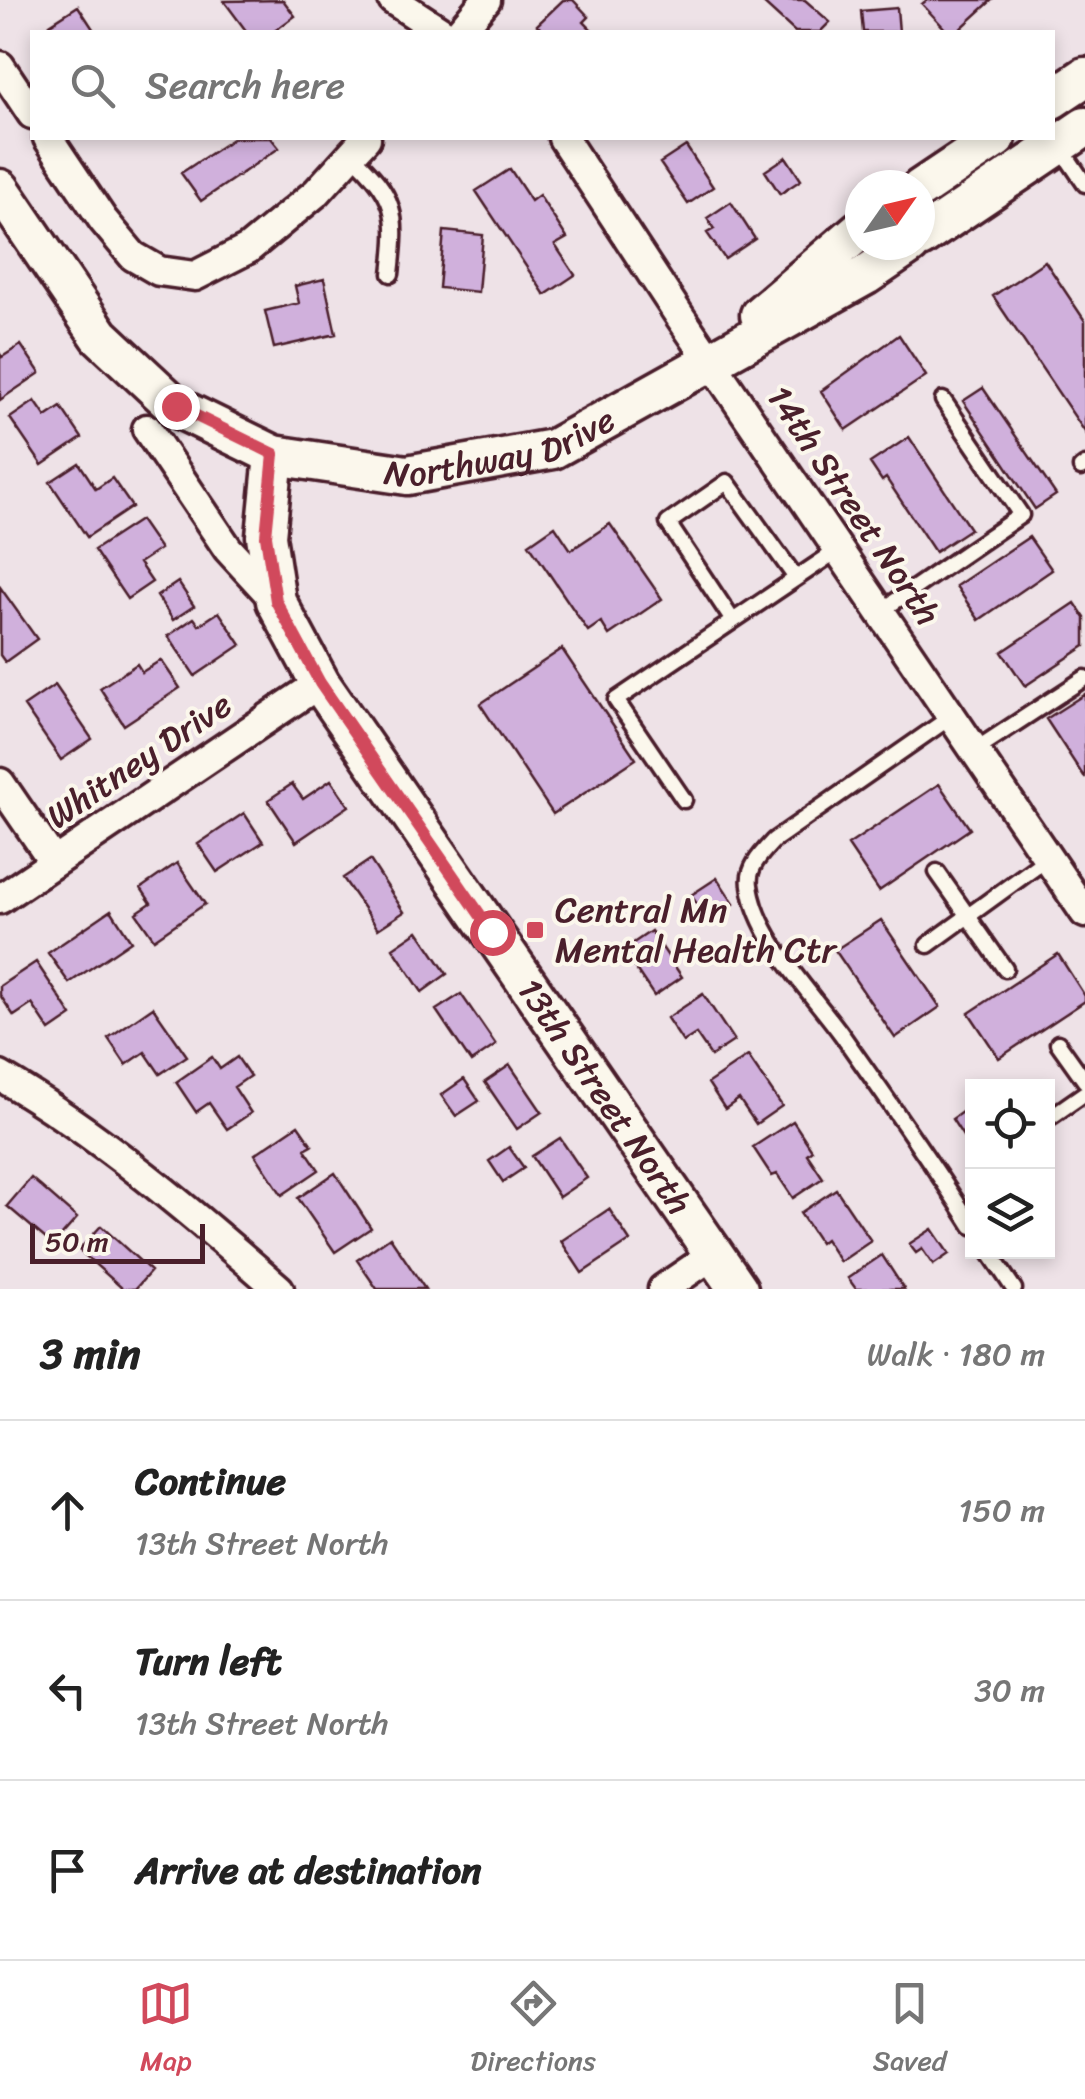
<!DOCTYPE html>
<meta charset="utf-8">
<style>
body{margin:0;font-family:Sriracha,sans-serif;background:#f6f6f6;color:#222}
.controls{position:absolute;right:30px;bottom:30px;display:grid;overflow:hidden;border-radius:0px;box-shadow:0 5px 15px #0003}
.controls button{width:90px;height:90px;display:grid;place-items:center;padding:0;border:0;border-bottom:2px solid #e0e0e0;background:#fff;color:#222;font:50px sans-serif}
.compass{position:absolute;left:845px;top:170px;width:90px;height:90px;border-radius:50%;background:#fff;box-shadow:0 5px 15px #0003;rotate:56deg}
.scale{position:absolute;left:30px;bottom:25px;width:175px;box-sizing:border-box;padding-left:10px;border:5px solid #4a1f2b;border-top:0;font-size:28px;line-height:35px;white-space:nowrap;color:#4a1f2b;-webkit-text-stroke:8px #fbf7ec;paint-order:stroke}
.stop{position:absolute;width:30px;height:30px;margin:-22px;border:8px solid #d1495b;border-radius:50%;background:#fff}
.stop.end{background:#d1495b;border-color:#fff;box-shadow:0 2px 10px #0008}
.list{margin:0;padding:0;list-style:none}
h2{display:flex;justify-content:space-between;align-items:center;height:130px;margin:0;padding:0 40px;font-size:42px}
h2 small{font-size:32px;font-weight:400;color:#767676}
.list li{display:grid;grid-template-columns:65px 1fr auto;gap:30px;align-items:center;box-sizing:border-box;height:180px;padding:0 40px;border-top:2px solid #e0e0e0}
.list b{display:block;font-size:38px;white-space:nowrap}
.list p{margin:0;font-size:32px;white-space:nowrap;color:#767676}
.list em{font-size:32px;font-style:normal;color:#767676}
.icon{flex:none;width:55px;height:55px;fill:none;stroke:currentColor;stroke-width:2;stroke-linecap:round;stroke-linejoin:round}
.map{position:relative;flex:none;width:1085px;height:1289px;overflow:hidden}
.search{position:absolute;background:#fff;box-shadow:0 5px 15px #0003;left:30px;right:30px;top:30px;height:110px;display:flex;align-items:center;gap:25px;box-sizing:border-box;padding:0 35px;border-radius:0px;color:#767676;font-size:38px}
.sheet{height:670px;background:#fff}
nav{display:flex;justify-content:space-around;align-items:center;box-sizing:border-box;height:140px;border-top:2px solid #e0e0e0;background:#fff;font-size:28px;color:#767676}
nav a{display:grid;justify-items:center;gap:5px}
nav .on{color:#d1495b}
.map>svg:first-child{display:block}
.building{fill:#d0b0dc;stroke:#4a1f2b;stroke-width:2.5}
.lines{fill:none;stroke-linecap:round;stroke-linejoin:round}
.lane-casing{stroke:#4a1f2b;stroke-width:21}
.street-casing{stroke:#4a1f2b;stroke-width:35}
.secondary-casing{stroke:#4a1f2b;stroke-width:45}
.lane{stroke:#fbf7ec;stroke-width:14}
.street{stroke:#fbf7ec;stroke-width:28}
.secondary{stroke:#fbf7ec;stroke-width:38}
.route{stroke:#d1495b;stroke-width:12}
.poi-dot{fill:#d1495b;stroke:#fbf7ec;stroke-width:4}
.labels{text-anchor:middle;stroke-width:8;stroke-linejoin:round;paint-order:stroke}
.street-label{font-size:35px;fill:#4a1f2b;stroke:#fbf7ec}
.poi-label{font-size:35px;fill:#4a1f2b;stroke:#fbf7ec;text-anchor:start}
</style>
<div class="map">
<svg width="1085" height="1289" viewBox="0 0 1085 1289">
<rect width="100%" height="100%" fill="#eee2e7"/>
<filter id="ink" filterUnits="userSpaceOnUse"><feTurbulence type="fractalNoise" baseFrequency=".01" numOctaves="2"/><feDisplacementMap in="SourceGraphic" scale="20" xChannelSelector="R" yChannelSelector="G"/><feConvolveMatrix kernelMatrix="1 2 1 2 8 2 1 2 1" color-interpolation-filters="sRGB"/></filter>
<g filter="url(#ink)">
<!-- building -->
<path class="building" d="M283 0 295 16 273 32H247L224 1Z
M563 0H573L589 17 584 22 594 32H544L537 25Z
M760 0H805L830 22 820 32H795Z
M927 0H992L957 32H948L922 4Z
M78 6 95 32H55L50 24Z
M897 8 899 32H863L861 11Z
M234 138H271L279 148 201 201 181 173Z
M686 146 713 187 688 204 660 163Z
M786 157 801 180 780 194 765 171Z
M510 169 531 201 539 195 567 238 555 245 575 275 545 295 476 191Z
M731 202 755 239 725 259 707 233 714 229 707 218Z
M444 231 483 235 478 292 439 288Z
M1045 261 1085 321V432L993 296Z
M324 279 336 334 274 348 265 311 299 303 295 286Z
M899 335 926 376 846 430 821 391Z
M21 345 40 373 0 400V354L2 357Z
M983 388 1056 495 1035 509 963 401Z
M35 401 46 417 61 407 82 438 42 465 10 418Z
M909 437 970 529 935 552 886 478 882 481 870 463Z
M79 463 96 489 112 478 132 507 87 537 50 482Z
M140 520 160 549 139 563 152 582 127 599 94 550Z
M610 524 662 599 609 635 601 622 588 631 529 544 555 526 571 550Z
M1029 537 1052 570 979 620 956 586Z
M178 582 194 606 173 620 157 596Z
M0 587 37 639 5 662 0 655Z
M1075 603 1085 618V646L1025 686 1002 652Z
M219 612 241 645 195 676 168 636 194 618 199 625Z
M562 649 636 759 553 814 480 704Z
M161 660 180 688 124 725 100 688 137 664 142 672Z
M55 685 92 739 61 760 24 706Z
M1085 694V777H1084L1046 719Z
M331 780 349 806 296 842 268 800 292 784 303 799Z
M939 784 970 829 879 891 848 845Z
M244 813 263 842 217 872 198 844Z
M370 860 404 912 378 929 343 878Z
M177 863 205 904 154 939 136 913 151 903 141 888Z
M717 878 734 904 709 922 691 895Z
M111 910 131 941 69 983 48 953Z
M881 920 940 1007 895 1038 835 950Z
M418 931 447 974 422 992 393 948Z
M651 931 682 977 654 996 623 950Z
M1058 954 1085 996V1001L999 1058 969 1013Z
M36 962 72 1016 50 1031 32 1004 14 1016 0 995V986Z
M461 994 496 1045 471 1062 436 1010Z
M703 994 734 1041 711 1056 696 1034 683 1042 667 1018Z
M153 1007 187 1056 160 1074 145 1052 126 1065 108 1038Z
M748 1056 782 1106 756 1124 739 1099 725 1109 708 1083Z
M212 1057 220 1069 237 1057 250 1076 234 1087 251 1113 227 1129 209 1103 196 1112 176 1082Z
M510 1065 542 1112 517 1129 485 1082Z
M464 1079 479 1101 456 1116 441 1095Z
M972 1105V1150L952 1119Z
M793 1121 812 1150 807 1154 823 1178 793 1198 777 1174 772 1176 753 1147Z
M298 1125 312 1145 305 1149 319 1170 282 1195 255 1154Z
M560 1138 587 1178 559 1197 532 1156Z
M509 1147 524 1168 503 1182 489 1161Z
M335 1173 371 1228 335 1252 298 1198Z
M31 1178 77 1218 53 1245 7 1206Z
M836 1189 871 1241 840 1262 825 1239 820 1243 800 1213Z
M609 1209 630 1241 582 1273 561 1241Z
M101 1226 151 1271 135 1289H123L79 1250Z
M932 1229 949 1254 933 1265 922 1249 916 1253 909 1244Z
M390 1237 425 1289H377L357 1260Z
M882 1255 904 1289H856L848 1278Z"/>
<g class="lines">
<!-- lane casing -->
<g class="lane-casing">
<path id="lane" d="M1060 147 1085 184
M351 154C397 198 398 212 391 274
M1081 468 1085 465
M881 611 1021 515 943 400
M733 621 668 523 727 482 796 578
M952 716 774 840C763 852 747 867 750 885 756 938 812 993 842 1035 886 1098 931 1161 972 1226
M975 750 1085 678
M684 800 616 700 838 550
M937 872 1005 969
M928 945 1048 858
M1058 1043 1085 1081
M1052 1116 1085 1093
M989 1252 1014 1289"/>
</g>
<!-- street casing -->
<g class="street-casing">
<path id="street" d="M393 0 442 32
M459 32 486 0
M0 66 32 114
M48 138 103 220 133 256 159 271 195 276 248 249 317 192 366 138
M563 138 681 318 1085 913
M147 429 228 549 276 601
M0 783 54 862
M0 899 320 683
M0 1076C101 1135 192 1213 279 1289
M663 1289 714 1254"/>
</g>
<!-- secondary casing -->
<g class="secondary-casing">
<g id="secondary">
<path d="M1052 99 1085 77"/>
<path id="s1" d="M0 189 100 336 176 407 274 455 407 475 553 449 866 275 910 245"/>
<path d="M920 189 996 138"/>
<path d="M920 238 1085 127"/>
<path d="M760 315 860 230"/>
<path id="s2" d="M274 455 266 536 276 601 320 683 738 1289"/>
</g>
</g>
<!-- lane -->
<use href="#lane" class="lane"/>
<!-- street -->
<use href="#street" class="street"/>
<!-- secondary -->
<use href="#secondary" class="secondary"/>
</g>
</g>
<g class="lines" filter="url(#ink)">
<!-- route -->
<path class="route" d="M176 406 274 454 266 536 276 601 320 683 492 932"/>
</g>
<!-- markers -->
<rect class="poi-dot" x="525" y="920" width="20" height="20" rx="5"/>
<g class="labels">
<!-- street labels -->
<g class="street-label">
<text dy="12" stroke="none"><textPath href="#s1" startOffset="622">Northway Drive</textPath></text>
<text transform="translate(854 505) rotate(56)" y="12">14th Street North</text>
<text transform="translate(139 760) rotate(-34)" y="12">Whitney Drive</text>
<text dy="12" stroke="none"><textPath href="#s2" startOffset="742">13th Street North</textPath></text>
</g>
<!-- poi labels -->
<g class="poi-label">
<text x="555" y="922">Central Mn<tspan x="555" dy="40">Mental Health Ctr</tspan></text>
</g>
</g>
</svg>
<div class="controls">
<button><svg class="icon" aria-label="locate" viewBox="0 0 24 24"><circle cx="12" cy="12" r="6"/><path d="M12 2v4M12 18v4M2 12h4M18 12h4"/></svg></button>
<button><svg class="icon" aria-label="layers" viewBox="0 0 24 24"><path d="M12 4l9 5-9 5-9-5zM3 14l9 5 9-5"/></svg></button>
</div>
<svg class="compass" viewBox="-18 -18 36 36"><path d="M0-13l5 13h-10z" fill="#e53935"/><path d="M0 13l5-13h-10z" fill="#767676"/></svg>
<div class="scale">50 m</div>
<div class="stop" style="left:492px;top:932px"></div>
<div class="stop end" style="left:176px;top:406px"></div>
<div class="search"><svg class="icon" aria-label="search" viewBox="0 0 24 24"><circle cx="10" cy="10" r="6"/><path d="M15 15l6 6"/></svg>Search here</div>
</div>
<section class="sheet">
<h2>3 min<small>Walk · 180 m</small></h2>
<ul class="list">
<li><svg class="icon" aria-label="ahead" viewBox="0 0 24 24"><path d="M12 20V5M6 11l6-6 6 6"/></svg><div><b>Continue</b><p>13th Street North</p></div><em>150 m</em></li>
<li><svg class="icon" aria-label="left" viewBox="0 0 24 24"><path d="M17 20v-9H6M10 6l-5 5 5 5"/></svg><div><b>Turn left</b><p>13th Street North</p></div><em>30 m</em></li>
<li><svg class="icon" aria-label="arrive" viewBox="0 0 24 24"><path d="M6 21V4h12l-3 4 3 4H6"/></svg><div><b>Arrive at destination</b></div></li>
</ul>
</section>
<nav>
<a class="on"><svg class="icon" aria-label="map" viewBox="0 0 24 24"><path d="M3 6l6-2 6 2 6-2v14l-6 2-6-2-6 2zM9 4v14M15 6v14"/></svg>Map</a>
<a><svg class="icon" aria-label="directions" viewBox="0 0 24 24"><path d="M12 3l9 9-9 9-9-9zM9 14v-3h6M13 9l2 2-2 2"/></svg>Directions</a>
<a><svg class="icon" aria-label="saved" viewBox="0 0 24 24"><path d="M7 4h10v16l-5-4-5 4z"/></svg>Saved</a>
</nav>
